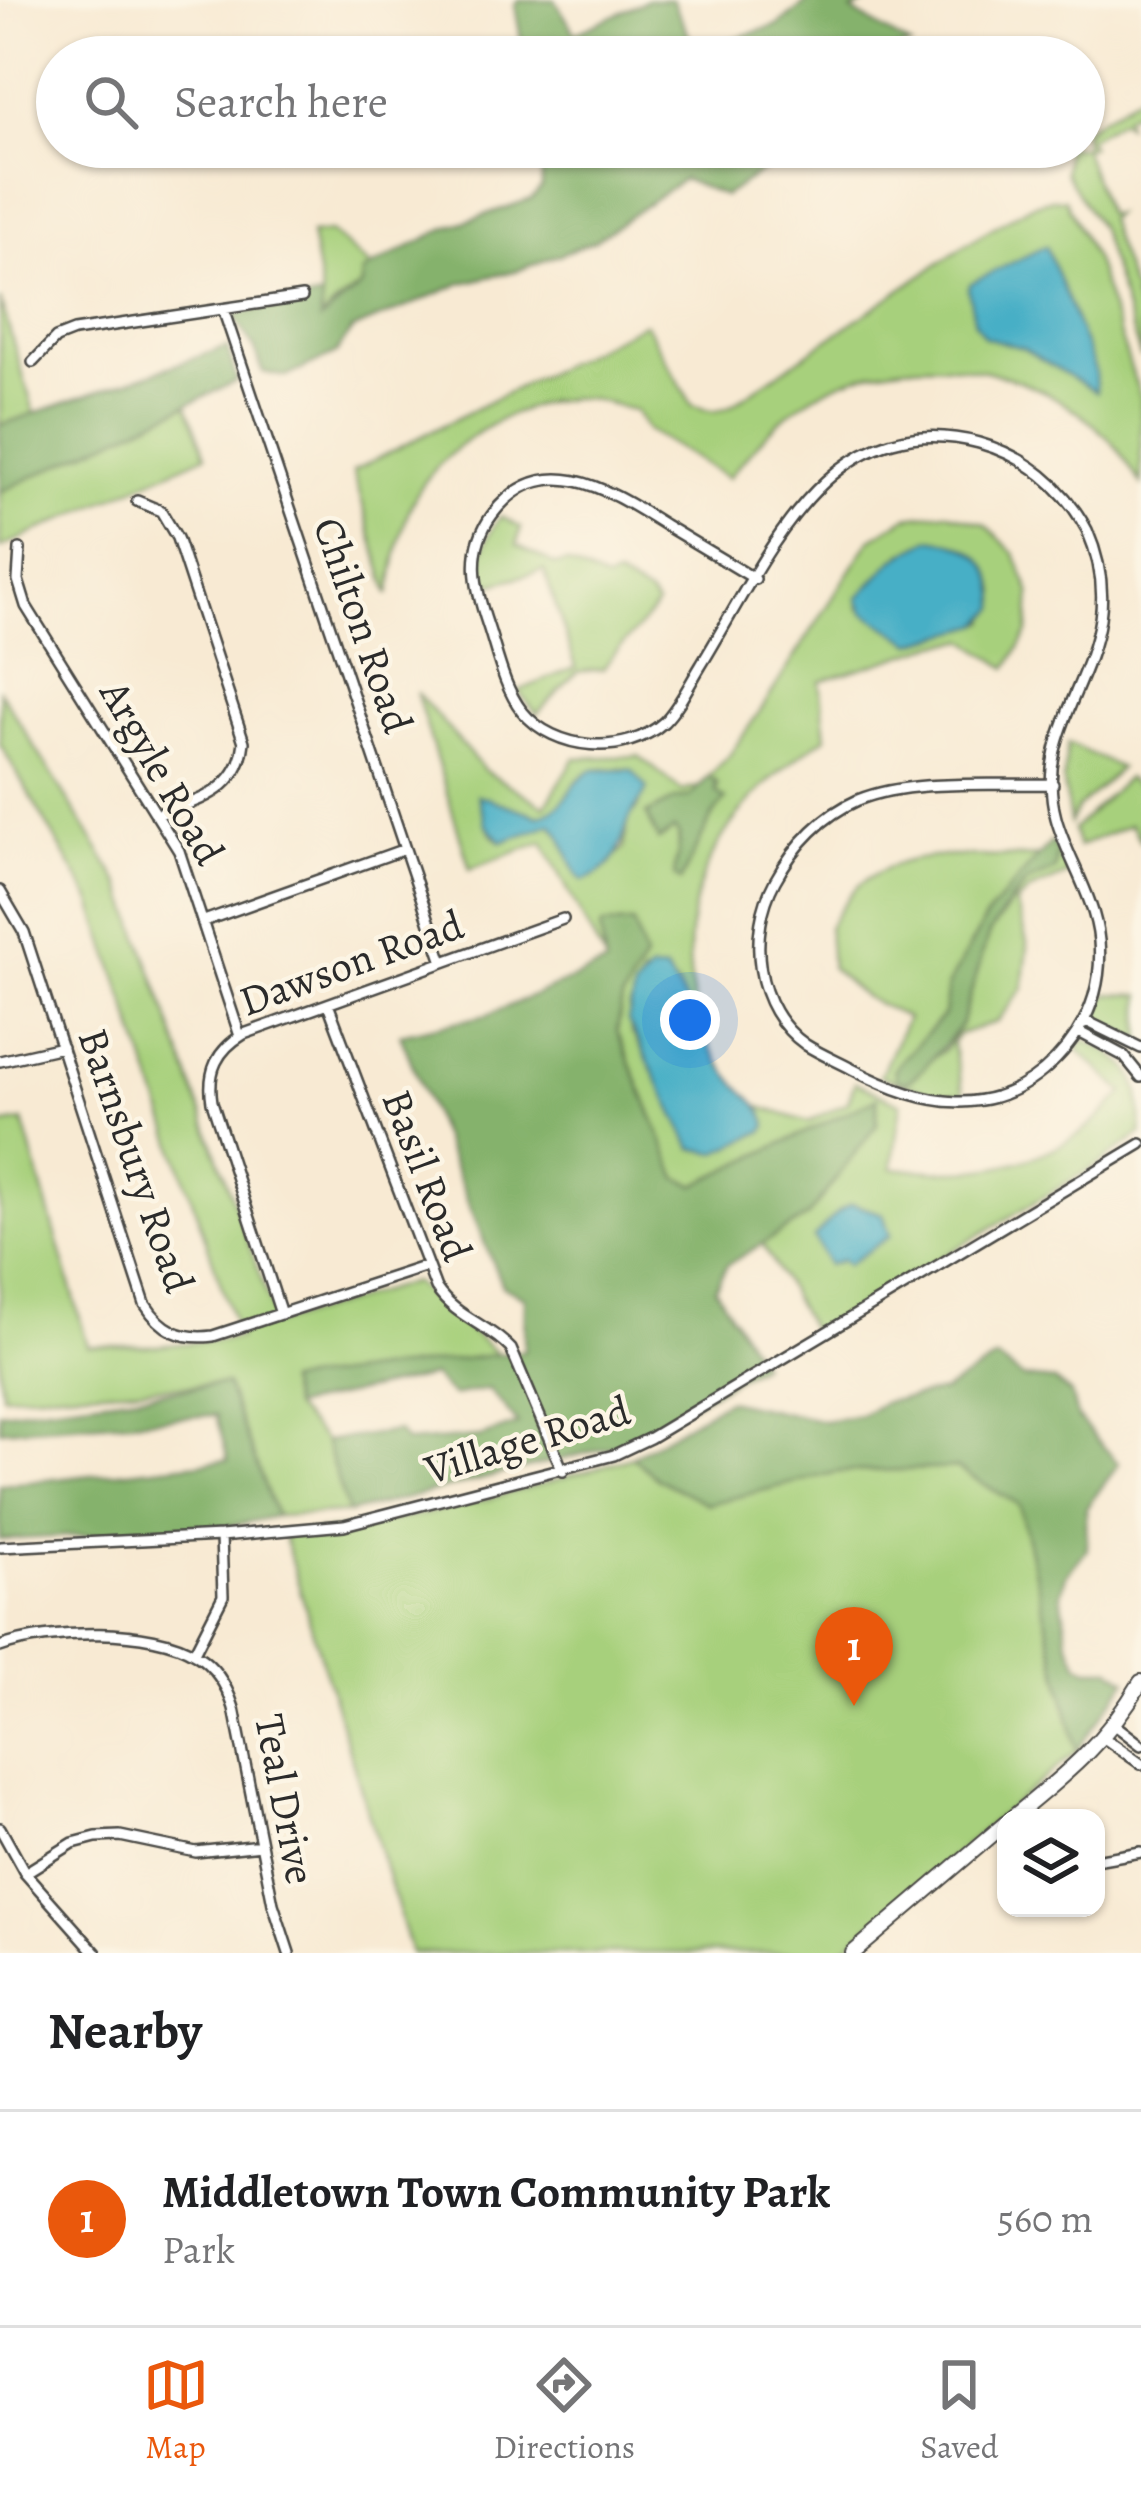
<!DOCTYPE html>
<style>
body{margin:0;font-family:Alegreya,serif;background:#f6f6f6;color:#202124}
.controls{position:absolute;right:36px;bottom:36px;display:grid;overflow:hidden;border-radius:24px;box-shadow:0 3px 9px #0004}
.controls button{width:108px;height:108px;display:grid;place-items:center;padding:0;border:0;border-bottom:3px solid #e0e0e0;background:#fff;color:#202124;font:60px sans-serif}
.you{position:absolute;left:690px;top:1020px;width:42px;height:42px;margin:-30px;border:9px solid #fff;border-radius:50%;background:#1a73e8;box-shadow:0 0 0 18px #1a73e833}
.badge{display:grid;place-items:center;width:78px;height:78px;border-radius:50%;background:#ea580c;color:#fff;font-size:39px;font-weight:700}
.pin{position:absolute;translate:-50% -99px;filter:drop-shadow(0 3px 6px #0008)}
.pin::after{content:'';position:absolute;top:63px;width:42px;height:36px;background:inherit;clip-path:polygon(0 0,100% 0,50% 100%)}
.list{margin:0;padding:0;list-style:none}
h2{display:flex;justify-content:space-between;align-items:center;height:156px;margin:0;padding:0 48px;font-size:51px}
h2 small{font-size:39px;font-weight:400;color:#757577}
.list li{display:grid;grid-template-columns:78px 1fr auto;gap:36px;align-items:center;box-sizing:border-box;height:216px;padding:0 48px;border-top:3px solid #e0e0e0}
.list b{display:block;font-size:45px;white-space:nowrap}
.list p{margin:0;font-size:39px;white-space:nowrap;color:#757577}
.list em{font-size:39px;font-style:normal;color:#757577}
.icon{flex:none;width:66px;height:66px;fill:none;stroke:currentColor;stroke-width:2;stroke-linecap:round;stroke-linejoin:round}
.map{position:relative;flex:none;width:1141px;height:1953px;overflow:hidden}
.search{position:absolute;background:#fff;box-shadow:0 3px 9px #0004;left:36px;right:36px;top:36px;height:132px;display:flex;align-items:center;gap:30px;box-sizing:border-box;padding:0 42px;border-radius:66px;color:#757577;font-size:45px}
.sheet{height:372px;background:#fff}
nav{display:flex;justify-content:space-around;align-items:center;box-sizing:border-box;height:168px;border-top:3px solid #e0e0e0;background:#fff;font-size:33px;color:#757577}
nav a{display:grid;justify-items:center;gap:6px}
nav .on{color:#ea580c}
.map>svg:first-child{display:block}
.green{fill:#a7d07c;stroke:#697e54;stroke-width:3;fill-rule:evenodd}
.forest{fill:#85b26c;stroke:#586e4c;stroke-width:3}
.water{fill:#47afc6;stroke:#396d78;stroke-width:3}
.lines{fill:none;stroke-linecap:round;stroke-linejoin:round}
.street-casing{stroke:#4a4844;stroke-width:14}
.secondary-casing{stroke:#4a4844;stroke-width:18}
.street{stroke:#fff;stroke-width:9}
.secondary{stroke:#fff;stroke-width:14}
.labels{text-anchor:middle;stroke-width:9;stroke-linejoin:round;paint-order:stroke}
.street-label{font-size:42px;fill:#2b2b2b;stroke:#fcf5e5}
</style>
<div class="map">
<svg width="1141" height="1953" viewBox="0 0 1141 1953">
<rect width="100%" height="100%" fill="#fcf5e5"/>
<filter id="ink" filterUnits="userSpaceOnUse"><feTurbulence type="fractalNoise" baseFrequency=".00833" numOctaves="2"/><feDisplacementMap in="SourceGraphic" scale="24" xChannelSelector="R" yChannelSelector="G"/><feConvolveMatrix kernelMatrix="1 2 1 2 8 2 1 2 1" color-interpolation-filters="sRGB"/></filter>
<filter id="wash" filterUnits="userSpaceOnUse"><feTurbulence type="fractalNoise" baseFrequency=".004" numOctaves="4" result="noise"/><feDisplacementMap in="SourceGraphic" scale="48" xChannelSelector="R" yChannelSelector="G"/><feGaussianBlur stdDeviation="2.7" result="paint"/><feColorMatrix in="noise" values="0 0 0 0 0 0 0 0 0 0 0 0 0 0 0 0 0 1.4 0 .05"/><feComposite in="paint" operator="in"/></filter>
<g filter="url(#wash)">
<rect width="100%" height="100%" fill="#f8ead3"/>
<!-- green -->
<path class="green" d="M1141 93V107L1124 117 1126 125 1120 120 1088 139 1091 146 1084 150 1106 214H1114L1107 219 1132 290 1140 291 1133 296 1141 319V358L1100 229 1065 173V147H1084V129Z
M1052 199H1065L1095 261 1141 399V484C1131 470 1122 452 1109 439 1033 360 900 340 806 401 775 420 751 451 728 478L647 430 635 411C620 407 605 401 589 399 529 392 445 443 416 495 400 525 396 562 389 595L353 471 645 323 692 405 714 412 729 407 979 236 1032 205Z
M330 232 371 267 363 273 362 286 337 303 318 321 322 297 311 234Z
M0 299 35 415 0 425Z
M187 405 206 455 0 548V492Z
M946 512 985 524 1015 554 1031 594 1028 633 1007 668 966 640 939 644 820 681 826 737C715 810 660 909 705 1042L678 987 665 971 642 975 629 1009 631 1031 653 1068 692 1148C720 1156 737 1144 763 1131L767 1126 755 1105 808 1122 848 1102 855 1082 901 1104 892 1168C960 1175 1014 1173 1075 1137 1093 1127 1109 1107 1124 1093L1078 1050 1084 1039C1136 1064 1141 1078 1141 1134L1102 1162 813 1334 761 1241 808 1216 877 1124V1099L695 1185 678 1178 617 1031 622 1000 644 958 635 928 629 923 603 926 601 935 607 965 543 842 470 869 416 692 485 771 545 806 575 758 639 756 682 791 698 787 691 797 676 799 656 812 678 833 681 879 712 816 725 799 716 792 718 784 707 778 728 757 762 708 870 540 907 517ZM930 539C969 543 982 555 997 590L987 622 913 643 860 608 858 598 899 556ZM628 769 640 805 629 817 623 849 600 872 550 824 502 842C484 832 485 813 478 796L539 816C572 806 570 779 589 772 600 767 616 769 628 769Z
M501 516 521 528 517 545 555 565 566 563 606 581 617 577 650 596 657 605C640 630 619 644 603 669L577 672 537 714 518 691 576 667 544 570 483 587C478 560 485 537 501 516Z
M0 691 122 887 277 1324 413 1282 501 1357 286 1383 292 1407 325 1441 348 1513 276 1516 226 1384 3 1395 0 1374V1125L23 1121 88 1346H158L239 1338 91 900 0 744Z
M1068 743 1120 768 1077 809 1070 823 1063 780Z
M1127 778 1141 789V843L1131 824 1078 847 1073 830Z
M1055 844 1068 874 1031 890 1016 903 1028 946 1023 988 997 1022 959 1034 952 1043 964 1094 932 1093 880 1076 907 1018 863 996 831 968 828 927C837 915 845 899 856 888 907 841 978 861 1041 856L988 914 948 985 944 1015 900 1062 903 1082 945 1049 961 1025 989 933 1027 882 1054 862Z
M1107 994 1141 995V1041L1097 1021 1095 1018Z
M632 1457 658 1479 708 1504 837 1472 957 1468 1019 1505 1077 1751 838 1953H411L283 1534C403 1527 518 1492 632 1457Z"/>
<!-- forest -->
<path class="forest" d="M519 0H555L575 33 648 0H672L696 50 779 25 809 0H873L852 11 910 46 878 52 876 57H524L515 5Z
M541 147H800L724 196 683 179 594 241 519 270 462 283 352 330 336 353 286 377 263 372 255 349 233 315 322 297 320 320 362 286 363 272 371 267 444 229 531 199 542 187Z
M227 347 237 381 0 492V425Z
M707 778 715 780 716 792 726 799 712 816 681 880 675 877C672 863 683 849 678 833L674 829 659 840 646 814 676 799 691 797Z
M1051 842 1057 849 1055 870 1027 882 1011 900 989 933 961 1025 923 1069 910 1080 898 1082 894 1071 900 1062 944 1015 948 985 988 914Z
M633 923 645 959 622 1000 617 1031 678 1178 695 1185 877 1098V1124L808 1216 727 1265 715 1288 761 1364 626 1443 348 1513 325 1441 398 1431 406 1442 480 1437 518 1424 489 1389 452 1396 432 1376 292 1407 286 1382 524 1351 525 1297 502 1286 400 1034 488 1015 606 965 600 929 603 925Z
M996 1359 1023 1378 1054 1381 1071 1394 1077 1417 1119 1464 1086 1508 1087 1549 1066 1575 1061 1593 1068 1641 1079 1664 1088 1669H1112L1127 1680 1077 1751 1019 1505 957 1468 837 1472 708 1504 658 1479 632 1457 727 1400 824 1421 861 1415 885 1402 944 1391Z
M226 1384 276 1516 222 1528 0 1540V1485L228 1460 216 1415 0 1430V1412Z"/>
<!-- water -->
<path class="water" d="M1046 246 1095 370 1096 392 1022 348 985 337 975 323 968 289 971 283Z
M930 539C972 543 998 562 997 608L980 625 913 643 864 612 858 598 893 561Z
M592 770H632L647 788C643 800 632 810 628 822 618 852 617 867 583 881 566 865 569 839 551 824L502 842 486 824 478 795 539 816C571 806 569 781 592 770Z
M650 970 665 971C692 1005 705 1046 733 1080 745 1094 765 1107 767 1126L763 1131 716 1153 692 1148 628 1021 634 990Z
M852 1204 883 1214 890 1236 847 1265 842 1260 828 1265 814 1237C827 1225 837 1209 852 1204Z"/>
</g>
<g filter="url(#ink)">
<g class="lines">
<!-- street casing -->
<g class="street-casing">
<path id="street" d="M223 309 443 962
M33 362 56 338 74 331 302 297
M137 501 161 511 177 538 244 742C239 792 197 801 156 815
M20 549 18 580 26 606 179 851 240 1036
M755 579C725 561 695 543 665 525 610 491 544 446 492 515 466 550 475 588 488 626 497 653 504 688 522 711 554 751 626 757 664 722 679 707 689 685 700 667 764 564 826 402 979 443 1026 456 1064 487 1087 530 1141 653 1027 712 1056 818 1067 859 1095 897 1099 941 1103 987 1088 1026 1056 1059 994 1123 921 1106 852 1069 837 1061 820 1054 806 1045 754 1009 747 933 775 881 794 846 822 816 858 800 912 778 994 786 1053 784
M0 891 24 932 145 1304C162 1331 182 1340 213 1336L427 1266
M204 921 405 849
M328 1004 436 1288C456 1318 488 1324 511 1349L563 1471
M1086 1021 1141 1048
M1079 1032 1124 1056 1141 1077
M0 1061 62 1047
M281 1314 212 1102C207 1071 217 1050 244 1034L563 919
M0 1547 221 1536 344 1525 614 1455 650 1438 1141 1144
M0 1647C47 1629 153 1627 196 1655 216 1667 227 1686 234 1708L273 1904 289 1953
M194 1653 223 1596 221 1536
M1115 1725 1141 1745
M1104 1738 1141 1764
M0 1828 25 1873 96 1953
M1101 1859 1141 1852
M25 1873 73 1843 96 1837 120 1836 196 1852 261 1845"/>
</g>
<!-- secondary casing -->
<g class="secondary-casing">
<path id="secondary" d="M1012 1818C1065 1775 1106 1742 1141 1682
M853 1953 1006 1823"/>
</g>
<!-- street -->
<use href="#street" class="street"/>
<!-- secondary -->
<use href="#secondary" class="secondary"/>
</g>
</g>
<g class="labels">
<!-- street labels -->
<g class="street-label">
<text transform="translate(364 625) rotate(71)" y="15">Chilton Road</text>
<text transform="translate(163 772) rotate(60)" y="15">Argyle Road</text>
<text transform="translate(351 962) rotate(-20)" y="15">Dawson Road</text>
<text transform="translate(137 1160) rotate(71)" y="15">Barnsbury Road</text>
<text transform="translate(428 1175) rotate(69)" y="15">Basil Road</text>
<text transform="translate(527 1439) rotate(-17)" y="15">Village Road</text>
<text transform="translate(286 1799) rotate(79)" y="15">Teal Drive</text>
</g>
</g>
</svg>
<div class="controls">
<button><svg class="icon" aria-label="layers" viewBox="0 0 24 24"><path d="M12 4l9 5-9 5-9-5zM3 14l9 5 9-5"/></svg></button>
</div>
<div class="you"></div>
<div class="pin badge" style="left:854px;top:1706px">1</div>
<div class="search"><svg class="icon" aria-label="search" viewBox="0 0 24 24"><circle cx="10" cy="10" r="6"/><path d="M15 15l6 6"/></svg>Search here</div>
</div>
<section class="sheet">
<h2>Nearby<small></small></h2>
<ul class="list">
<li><span class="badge">1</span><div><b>Middletown Town Community Park</b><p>Park</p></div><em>560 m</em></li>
</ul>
</section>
<nav>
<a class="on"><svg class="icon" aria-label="map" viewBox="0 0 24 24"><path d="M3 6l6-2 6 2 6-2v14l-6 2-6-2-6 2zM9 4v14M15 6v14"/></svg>Map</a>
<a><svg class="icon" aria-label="directions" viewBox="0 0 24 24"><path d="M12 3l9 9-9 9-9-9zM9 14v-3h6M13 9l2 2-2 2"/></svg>Directions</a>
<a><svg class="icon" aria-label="saved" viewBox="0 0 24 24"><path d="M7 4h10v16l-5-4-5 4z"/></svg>Saved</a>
</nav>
